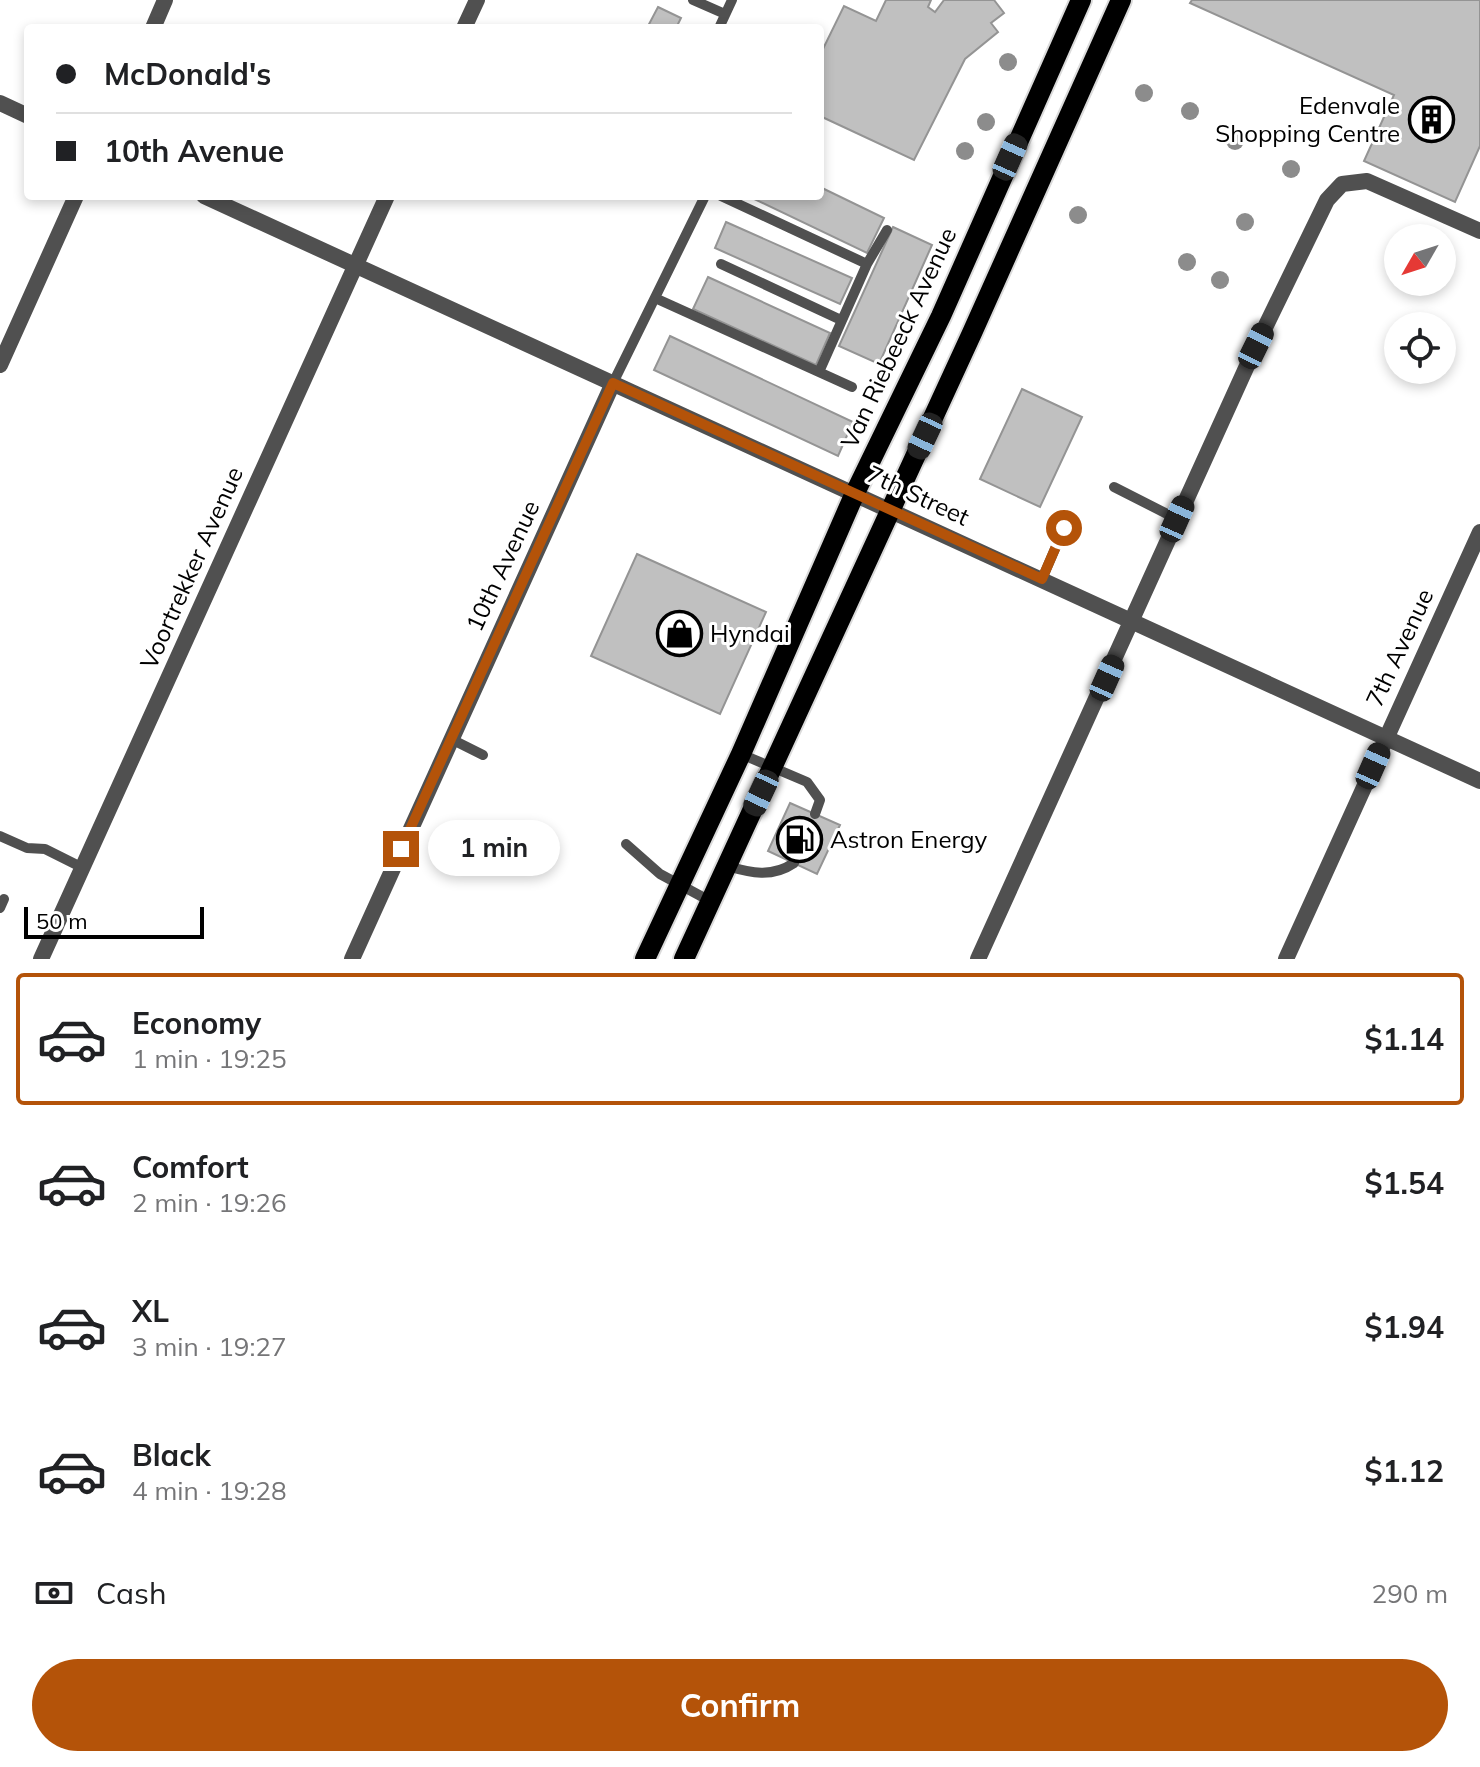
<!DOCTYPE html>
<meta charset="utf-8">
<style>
:root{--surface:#fff;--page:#f6f6f6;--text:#202124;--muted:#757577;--line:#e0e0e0;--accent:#b45309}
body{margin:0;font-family:Mulish,sans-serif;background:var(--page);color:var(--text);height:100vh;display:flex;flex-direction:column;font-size:30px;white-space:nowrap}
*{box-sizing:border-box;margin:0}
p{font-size:26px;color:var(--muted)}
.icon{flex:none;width:44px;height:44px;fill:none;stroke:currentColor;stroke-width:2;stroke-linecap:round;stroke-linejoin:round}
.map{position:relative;height:959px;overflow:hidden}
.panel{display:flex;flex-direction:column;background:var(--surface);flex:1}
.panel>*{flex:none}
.hud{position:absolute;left:24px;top:24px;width:800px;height:176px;border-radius:8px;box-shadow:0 4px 12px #0003;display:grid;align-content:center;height:176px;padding:0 32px;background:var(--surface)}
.needle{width:52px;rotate:231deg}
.controls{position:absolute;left:1384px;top:224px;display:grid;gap:16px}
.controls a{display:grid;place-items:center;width:72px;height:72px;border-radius:50%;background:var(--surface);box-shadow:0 4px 12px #0003;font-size:40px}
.scale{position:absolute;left:24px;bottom:20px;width:180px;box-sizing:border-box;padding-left:8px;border:4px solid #000;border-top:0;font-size:22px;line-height:28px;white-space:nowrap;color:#000;-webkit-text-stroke:6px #fff;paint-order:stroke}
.end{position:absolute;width:36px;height:36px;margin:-18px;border:10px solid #b45309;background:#fff;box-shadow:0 0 0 4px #fff}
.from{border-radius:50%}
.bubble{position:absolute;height:56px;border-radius:28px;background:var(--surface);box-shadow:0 4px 12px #0003;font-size:26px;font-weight:700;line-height:56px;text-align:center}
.car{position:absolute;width:24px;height:48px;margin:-24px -12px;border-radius:10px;box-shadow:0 0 6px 2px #0007;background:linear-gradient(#222 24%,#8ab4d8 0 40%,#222 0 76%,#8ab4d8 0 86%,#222 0)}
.hud b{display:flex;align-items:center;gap:28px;height:76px;font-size:30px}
.hud b+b{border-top:2px solid var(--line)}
.hud i{width:20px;height:20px;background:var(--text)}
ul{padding:14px 0 0;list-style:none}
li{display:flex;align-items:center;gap:24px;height:132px;margin:0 16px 12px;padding:0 16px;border:4px solid transparent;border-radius:8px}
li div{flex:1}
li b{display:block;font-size:30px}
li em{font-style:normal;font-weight:700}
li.on{border-color:var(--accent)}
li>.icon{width:72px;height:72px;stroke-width:1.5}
.pay{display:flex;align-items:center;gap:20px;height:88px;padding:0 32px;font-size:30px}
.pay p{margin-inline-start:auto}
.cta{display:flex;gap:16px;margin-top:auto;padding:16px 32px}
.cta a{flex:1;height:92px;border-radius:48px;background:var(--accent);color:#fff;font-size:32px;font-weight:700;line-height:92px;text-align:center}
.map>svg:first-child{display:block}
.building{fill:#c0c0c0;stroke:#949494;stroke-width:2}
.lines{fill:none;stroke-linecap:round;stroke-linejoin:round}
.primary-casing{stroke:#dbdbdb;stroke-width:24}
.service{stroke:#505050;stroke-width:10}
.minor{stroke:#505050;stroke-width:16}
.primary{stroke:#000;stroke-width:20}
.tree{fill:#8c8c8c}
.route{stroke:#b45309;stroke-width:10}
.labels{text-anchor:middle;stroke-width:6;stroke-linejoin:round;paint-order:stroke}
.poi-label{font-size:24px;fill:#000;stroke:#fff;text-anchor:start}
.street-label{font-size:24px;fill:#000;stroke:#fff}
</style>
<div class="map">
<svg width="1480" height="959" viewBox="0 0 1480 959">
<rect width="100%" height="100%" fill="#fff"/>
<path class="building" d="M886,0H931L928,7L935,12L944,0H994L1004,13L991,23L998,32L965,59L914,160L820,116V55L844,6L876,21Z
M1192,0H1480V146L1455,202L1364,161L1394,95L1190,3Z
M658,7L681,18L676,28H647Z
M820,187L884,218L867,253L748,196H820Z
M726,222L852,278L840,304L715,248Z
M893,227L932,245L879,364L839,346Z
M708,277L830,333L816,365L693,309Z
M670,336L853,422L838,456L654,370Z
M1022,389L1082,417L1040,507L980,479Z
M637,554L766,612L720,714L591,656Z
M790,803L840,825L817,874L768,851Z"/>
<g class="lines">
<defs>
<path id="primary" d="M645,959L741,754L855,493L941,316L1081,0
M684,959L972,333L1121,0"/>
</defs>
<use href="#primary" class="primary-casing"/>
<path class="service" d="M693,0L725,14
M719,28L732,0
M721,196L867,264
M721,264L841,320
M655,298L852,387
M819,372L867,264L887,230
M613,383L705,196
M1114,487L1177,519
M1042,579L1064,528
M451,739L483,755
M741,754L807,782L820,800L815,814
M0,836L27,848L45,849L83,868
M626,844L660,874L710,901
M727,866C751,873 772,878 794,863
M0,908L4,899"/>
<path class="minor" d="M153,28L165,0
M464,28L477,0
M0,103L28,116
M204,196L1480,781
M0,365L76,196
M41,959L387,196
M352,959L613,383
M978,959L1256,346L1327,200L1342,184L1367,181L1480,231
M1286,959L1480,532"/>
<use href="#primary" class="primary"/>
</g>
<g class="tree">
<circle cx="1008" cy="62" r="9"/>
<circle cx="1144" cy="93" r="9"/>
<circle cx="1190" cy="111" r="9"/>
<circle cx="986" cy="122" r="9"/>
<circle cx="1235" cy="141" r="9"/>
<circle cx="965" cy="151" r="9"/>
<circle cx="1291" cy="169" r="9"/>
<circle cx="1078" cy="215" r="9"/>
<circle cx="1245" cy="222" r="9"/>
<circle cx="1187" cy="262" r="9"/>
<circle cx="1220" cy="280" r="9"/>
</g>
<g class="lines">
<path class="route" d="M401,849L613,383L1042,579L1064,528"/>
</g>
<defs>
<symbol id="building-ring" viewBox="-11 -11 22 22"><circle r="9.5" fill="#fff" stroke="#000" stroke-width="1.5"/><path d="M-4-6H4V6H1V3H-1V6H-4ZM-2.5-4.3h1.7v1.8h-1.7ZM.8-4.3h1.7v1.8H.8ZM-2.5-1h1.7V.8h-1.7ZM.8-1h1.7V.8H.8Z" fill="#000"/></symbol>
<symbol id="shop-ring" viewBox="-11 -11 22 22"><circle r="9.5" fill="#fff" stroke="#000" stroke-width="1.5"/><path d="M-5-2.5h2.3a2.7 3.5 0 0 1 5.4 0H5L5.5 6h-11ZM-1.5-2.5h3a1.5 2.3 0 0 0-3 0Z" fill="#000"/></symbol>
<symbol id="fuel-ring" viewBox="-11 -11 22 22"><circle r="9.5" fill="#fff" stroke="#000" stroke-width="1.5"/><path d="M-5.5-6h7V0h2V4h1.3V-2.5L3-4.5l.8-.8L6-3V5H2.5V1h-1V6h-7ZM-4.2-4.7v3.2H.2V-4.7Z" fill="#000"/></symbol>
</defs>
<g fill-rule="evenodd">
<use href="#building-ring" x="1406" y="94" width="51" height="51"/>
<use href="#shop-ring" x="654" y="608" width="51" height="51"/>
<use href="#fuel-ring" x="774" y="814" width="51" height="51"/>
</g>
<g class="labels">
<g class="poi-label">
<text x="1400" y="114" text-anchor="end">Edenvale<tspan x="1400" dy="28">Shopping Centre</tspan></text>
<text x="710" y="642">Hyndai</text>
<text x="830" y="848">Astron Energy</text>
</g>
<g class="street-label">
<text transform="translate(899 338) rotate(-65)" y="8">Van Riebeeck Avenue</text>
<text transform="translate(918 496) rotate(25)" y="8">7th Street</text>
<text transform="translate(503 566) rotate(-65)" y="8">10th Avenue</text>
<text transform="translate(192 568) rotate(-66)" y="8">Voortrekker Avenue</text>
<text transform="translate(1400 648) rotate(-65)" y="8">7th Avenue</text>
</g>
</g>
</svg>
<div class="controls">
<a><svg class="needle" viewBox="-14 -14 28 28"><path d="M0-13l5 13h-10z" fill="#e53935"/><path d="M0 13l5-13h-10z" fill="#757577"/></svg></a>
<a><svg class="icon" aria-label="locate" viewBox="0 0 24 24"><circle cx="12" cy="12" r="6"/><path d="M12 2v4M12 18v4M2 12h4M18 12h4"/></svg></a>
</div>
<div class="scale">50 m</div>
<i class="end from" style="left:1064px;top:528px"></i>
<i class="end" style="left:401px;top:849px"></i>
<div class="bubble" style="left:428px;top:820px;width:132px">1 min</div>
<i class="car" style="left:1010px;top:157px;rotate:24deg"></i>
<i class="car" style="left:1256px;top:346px;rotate:26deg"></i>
<i class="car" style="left:925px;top:436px;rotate:205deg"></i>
<i class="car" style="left:1177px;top:519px;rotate:24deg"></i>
<i class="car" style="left:1107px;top:678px;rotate:24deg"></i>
<i class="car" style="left:1373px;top:766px;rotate:24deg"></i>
<i class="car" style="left:761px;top:793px;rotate:205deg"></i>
<div class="hud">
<b><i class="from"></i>McDonald's</b>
<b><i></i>10th Avenue</b>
</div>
</div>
<section class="panel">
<ul>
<li class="on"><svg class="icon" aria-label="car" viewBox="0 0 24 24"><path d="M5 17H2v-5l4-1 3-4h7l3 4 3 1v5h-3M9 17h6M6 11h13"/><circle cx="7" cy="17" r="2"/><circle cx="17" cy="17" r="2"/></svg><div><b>Economy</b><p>1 min · 19:25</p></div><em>$1.14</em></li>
<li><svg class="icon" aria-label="car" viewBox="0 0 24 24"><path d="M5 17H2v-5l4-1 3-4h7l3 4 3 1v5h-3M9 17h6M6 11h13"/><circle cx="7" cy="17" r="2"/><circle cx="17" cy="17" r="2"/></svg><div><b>Comfort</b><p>2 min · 19:26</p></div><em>$1.54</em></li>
<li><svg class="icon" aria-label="car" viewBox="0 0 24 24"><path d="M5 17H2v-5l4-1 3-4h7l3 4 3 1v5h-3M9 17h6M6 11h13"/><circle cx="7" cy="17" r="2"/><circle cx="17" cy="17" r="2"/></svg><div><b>XL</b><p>3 min · 19:27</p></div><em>$1.94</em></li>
<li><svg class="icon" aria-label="car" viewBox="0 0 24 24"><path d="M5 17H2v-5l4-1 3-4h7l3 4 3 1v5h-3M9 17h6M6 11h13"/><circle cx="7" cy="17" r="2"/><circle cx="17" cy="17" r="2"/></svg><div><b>Black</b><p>4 min · 19:28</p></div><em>$1.12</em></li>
</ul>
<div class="pay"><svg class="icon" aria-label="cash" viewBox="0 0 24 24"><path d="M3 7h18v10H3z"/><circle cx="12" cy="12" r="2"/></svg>Cash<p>290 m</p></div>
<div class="cta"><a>Confirm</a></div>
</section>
